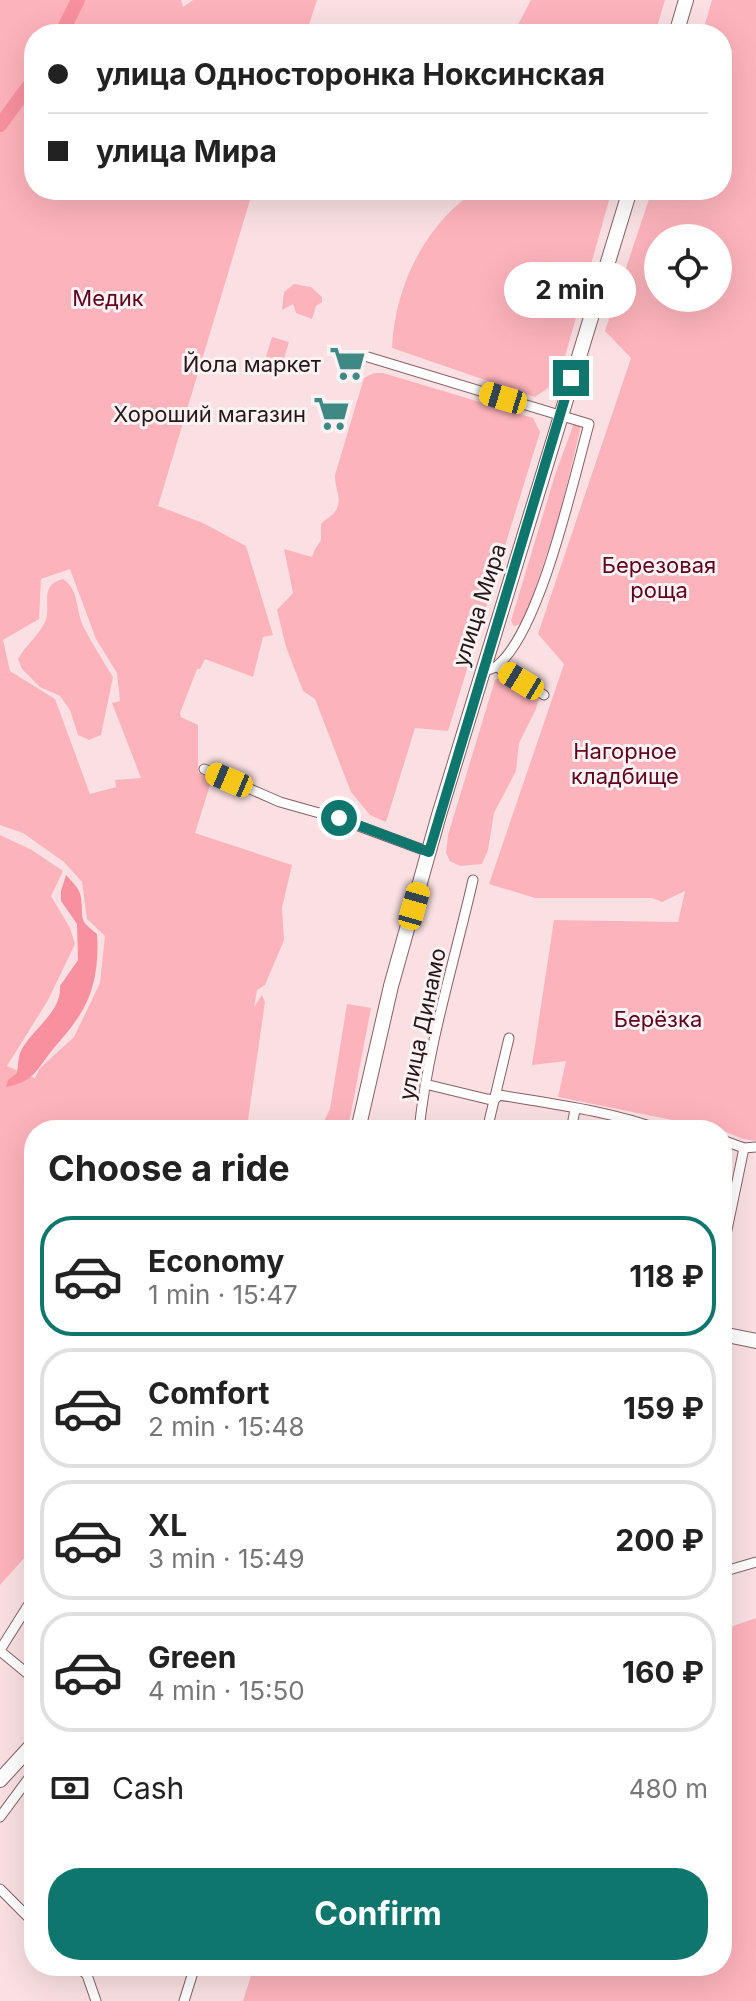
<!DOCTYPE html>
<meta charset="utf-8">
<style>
:root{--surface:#fff;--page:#f6f6f6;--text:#222;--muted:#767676;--line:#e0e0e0;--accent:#0f766e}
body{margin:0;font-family:Inter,sans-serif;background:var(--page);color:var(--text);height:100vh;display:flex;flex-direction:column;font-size:30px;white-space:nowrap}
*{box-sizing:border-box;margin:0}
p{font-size:26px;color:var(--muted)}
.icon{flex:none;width:44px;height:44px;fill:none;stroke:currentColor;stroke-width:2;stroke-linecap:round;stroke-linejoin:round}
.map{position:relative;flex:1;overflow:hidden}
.panel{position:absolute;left:24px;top:1120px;width:708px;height:856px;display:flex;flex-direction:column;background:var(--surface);border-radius:32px;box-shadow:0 8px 32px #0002}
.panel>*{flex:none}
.hud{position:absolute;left:24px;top:24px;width:708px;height:176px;border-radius:32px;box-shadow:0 8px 32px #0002;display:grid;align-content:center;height:176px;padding:0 24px;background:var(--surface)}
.buttons{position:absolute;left:644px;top:224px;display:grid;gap:16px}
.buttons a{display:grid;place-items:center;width:88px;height:88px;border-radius:50%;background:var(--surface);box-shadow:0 8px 32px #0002;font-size:40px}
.end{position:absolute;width:36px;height:36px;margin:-18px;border:10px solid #0f766e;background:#fff;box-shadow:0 0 0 4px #fff}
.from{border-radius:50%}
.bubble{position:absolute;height:56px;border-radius:28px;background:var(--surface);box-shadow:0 8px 32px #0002;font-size:26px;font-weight:700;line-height:56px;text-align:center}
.car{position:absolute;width:24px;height:48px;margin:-24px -12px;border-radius:10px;box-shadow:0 0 6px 2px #0007;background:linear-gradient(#f5c518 24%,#345 0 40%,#f5c518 0 76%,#345 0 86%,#f5c518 0)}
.hud b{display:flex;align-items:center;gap:28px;height:76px;font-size:30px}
.hud b+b{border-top:2px solid var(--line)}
.hud i{width:20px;height:20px;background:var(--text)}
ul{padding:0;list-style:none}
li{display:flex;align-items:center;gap:24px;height:120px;margin:0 16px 12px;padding:0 8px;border:4px solid var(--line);border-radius:32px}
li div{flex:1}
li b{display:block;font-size:30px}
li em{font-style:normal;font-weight:700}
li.current{border-color:var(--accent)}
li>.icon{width:72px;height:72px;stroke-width:1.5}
h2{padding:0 24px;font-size:36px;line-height:96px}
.pay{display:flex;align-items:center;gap:20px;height:88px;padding:0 24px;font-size:30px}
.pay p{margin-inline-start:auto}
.action{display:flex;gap:16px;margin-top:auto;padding:16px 24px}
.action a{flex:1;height:92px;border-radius:32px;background:var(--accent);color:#fff;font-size:32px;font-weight:700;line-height:92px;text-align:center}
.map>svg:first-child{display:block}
.green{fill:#fdb3bb;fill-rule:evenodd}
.water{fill:#f8909f}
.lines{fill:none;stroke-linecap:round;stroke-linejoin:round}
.river{stroke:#f8909f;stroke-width:14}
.street-casing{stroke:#856065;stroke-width:11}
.secondary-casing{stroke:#856065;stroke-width:16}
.primary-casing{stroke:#856065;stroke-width:16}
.street{stroke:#fff;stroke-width:9}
.secondary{stroke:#fff;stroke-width:14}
.primary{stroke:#fff;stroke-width:14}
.route{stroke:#0f766e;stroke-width:10}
.labels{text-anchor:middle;stroke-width:6;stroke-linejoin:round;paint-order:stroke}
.park-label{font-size:22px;fill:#5e001e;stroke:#fbf2f3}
.poi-label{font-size:22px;fill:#251718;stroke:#fbf2f3;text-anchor:end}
.street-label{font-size:22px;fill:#251718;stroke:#fbf2f3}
</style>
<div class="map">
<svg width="756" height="2001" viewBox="0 0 756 2001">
<rect width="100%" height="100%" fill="#fae0e2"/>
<path class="green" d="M0,0H181L183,7L193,0H317L306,34H34V113L29,124L30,126L34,119V190H253L158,506L203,523L246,546L273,635L263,637L253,677L205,659L200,669H197L180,713L181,717L198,725V772L212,779L195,833L292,865L282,908L284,940L265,985L257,990L254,1007L262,995L265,1002L248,1120L281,1130H34V1547L0,1585V835L32,850L63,871L51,896L70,928L75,944L48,1000L7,1066L35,1078L40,1068L74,1037L100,983L105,936L87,919L82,882L64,862L23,833L0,825ZM70,569L96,639L117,673L120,701L112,703L141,778L115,780L116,787L90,794L55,699L10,671L3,640L39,619L41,579Z
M531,0H665L655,34H513Z
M712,0H756V1141L743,1139L722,1130L558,1097L566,1061L532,1065L554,920L678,922L685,891L662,902L652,898H535L489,884L564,664L538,634L631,358L605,331L652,190H722V34H702ZM658,238H718V298H658Z
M473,190H612L558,381L535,397L392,348C394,300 413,251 446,216C454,207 464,200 473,190Z
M294,284L311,287L322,297V302L316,306L312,319L296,313L293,304L282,310L284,292Z
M272,337L289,342L279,375L262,370Z
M374,373H383L533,418L540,432L448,731L415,728L386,822L370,815L351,792L315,699L303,691L286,647L277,610L293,593L284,549L312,557L315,549L321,540V524C325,519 333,516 336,510C343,499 334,487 335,475L364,378Z
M574,423L581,426L558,522L523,623L514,626L511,621L555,475Z
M63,579C79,589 76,611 83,626C92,643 103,661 113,677L101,735L89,740L78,735L70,710L60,696L40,687L22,669L18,659C25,646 39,635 45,622C52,606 38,585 63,579Z
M509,673L540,693L536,709L519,743L516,771L494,813L488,850L482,864L460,866L450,861L446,853L448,835L495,680Z
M347,1004L371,1008L348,1128L320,1130L330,1109Z
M756,1618V2001H243L254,1966H722V1630Z"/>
<path class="water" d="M66,875C72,882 80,888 81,898C84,920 77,918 97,934C99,964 95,994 77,1019C70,1030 61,1039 53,1049C37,1069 34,1082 6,1087L8,1080L17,1073C18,1066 18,1059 20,1053C30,1030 62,1013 60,986L78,960L77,924L61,901V891Z"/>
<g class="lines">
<path class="river" d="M61,34L78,0
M0,125L34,79"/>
<defs>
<path id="street" d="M368,357L589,424C573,481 541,628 498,665C494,669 486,670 481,672
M497,667L544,695
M204,769L280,802L337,818L429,852
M425,1084L487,1099L494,1100L499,1095C553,1104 610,1111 661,1130
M419,1130C428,1045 454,963 473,880
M487,1130L509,1038
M571,1130L575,1110
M722,1140L744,1148L756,1147
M722,1254L744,1148
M722,1572L756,1562
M0,1650L34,1596
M0,1651L34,1679
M0,1817L34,1771
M0,1889L34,1923
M77,1966L87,1975L96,2001
M184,2001L195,1966"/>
<path id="secondary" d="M722,1334L756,1341"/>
<path id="primary" d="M676,34L686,0
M358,1130L391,986L439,815L630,190
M0,1780L34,1743"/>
</defs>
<use href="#street" class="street-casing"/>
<use href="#secondary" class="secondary-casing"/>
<use href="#primary" class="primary-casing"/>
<use href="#street" class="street"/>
<use href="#secondary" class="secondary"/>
<use href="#primary" class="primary"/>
</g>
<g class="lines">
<path class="route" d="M339,818L429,852L571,378"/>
</g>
<defs>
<symbol id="supermarket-bare" viewBox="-9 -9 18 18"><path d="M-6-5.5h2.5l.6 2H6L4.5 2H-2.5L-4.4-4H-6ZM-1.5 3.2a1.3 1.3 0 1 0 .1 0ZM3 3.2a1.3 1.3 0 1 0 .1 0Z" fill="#408884" stroke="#fbf2f3" stroke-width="2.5" paint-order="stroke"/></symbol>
</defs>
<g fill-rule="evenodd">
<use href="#supermarket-bare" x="322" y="338" width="51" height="51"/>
<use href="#supermarket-bare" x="306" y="388" width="51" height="51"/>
</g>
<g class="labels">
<g class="park-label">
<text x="108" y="306">Медик</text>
<text x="659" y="573">Березовая<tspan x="659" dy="25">роща</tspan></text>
<text x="625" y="759">Нагорное<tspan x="625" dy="25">кладбище</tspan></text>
<text x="658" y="1027">Берёзка</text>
</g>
<g class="poi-label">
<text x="321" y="372">Йола маркет</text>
<text x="306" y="422">Хороший магазин</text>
</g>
<g class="street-label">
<text transform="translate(479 605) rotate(-72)" y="8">улица Мира</text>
<text transform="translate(422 1024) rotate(-78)" y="8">улица Динамо</text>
</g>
</g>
</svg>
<div class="buttons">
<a><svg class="icon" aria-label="locate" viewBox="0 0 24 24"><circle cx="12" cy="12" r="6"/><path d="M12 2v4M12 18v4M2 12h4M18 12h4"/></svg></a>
</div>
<i class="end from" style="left:339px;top:818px"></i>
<i class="end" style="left:571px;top:378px"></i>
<div class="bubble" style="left:504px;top:262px;width:132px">2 min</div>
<i class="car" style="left:503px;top:398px;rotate:287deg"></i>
<i class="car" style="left:521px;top:681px;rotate:301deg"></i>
<i class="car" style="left:229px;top:780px;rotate:293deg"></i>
<i class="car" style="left:414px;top:906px;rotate:16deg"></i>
<div class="hud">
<b><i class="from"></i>улица Односторонка Ноксинская</b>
<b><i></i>улица Мира</b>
</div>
<section class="panel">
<h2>Choose a ride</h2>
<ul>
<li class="current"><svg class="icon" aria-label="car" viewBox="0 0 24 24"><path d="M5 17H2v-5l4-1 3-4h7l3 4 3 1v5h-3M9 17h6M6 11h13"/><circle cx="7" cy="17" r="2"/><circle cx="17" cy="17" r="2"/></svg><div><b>Economy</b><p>1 min · 15:47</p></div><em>118 ₽</em></li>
<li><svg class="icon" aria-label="car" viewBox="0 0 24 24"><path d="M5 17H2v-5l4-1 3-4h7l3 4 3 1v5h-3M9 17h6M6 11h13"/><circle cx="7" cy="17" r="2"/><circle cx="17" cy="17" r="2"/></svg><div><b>Comfort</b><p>2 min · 15:48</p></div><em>159 ₽</em></li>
<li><svg class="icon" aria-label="car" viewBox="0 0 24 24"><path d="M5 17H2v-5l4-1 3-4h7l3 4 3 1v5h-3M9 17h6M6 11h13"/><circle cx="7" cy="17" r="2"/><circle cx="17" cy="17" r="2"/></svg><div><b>XL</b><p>3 min · 15:49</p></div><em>200 ₽</em></li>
<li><svg class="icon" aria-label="car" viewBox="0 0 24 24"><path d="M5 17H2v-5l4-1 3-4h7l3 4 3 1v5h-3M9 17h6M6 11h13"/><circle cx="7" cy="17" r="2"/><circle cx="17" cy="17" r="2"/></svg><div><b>Green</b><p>4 min · 15:50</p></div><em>160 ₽</em></li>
</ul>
<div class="pay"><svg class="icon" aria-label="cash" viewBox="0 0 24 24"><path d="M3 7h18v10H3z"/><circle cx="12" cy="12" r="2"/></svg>Cash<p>480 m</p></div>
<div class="action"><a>Confirm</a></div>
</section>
</div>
